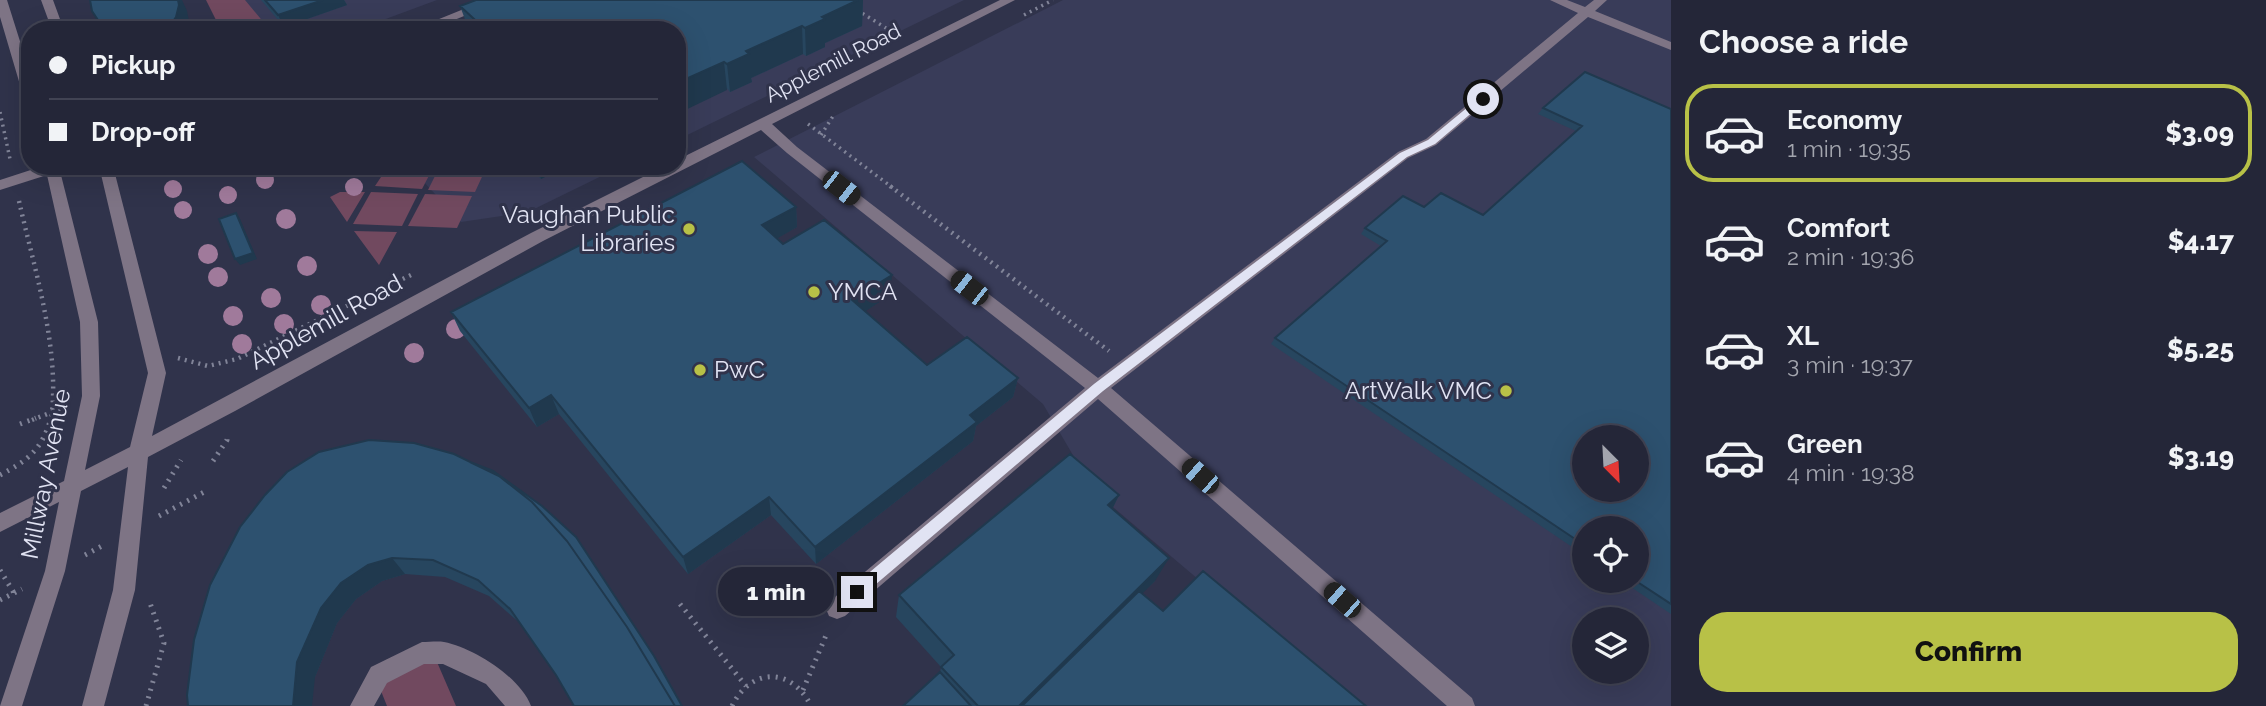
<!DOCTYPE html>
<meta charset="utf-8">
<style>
:root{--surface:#242638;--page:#2c2e40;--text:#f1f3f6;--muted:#a3a5ae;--line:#414353;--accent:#b8c147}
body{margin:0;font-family:Raleway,sans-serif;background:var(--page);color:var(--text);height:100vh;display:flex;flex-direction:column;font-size:26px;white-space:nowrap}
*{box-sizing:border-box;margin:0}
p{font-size:23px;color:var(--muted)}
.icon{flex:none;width:38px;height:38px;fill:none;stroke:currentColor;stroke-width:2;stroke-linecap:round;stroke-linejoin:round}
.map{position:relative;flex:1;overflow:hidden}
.panel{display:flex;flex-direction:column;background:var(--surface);width:595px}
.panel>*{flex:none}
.top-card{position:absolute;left:21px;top:21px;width:665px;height:154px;border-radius:28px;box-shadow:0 7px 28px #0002,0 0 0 2px var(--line);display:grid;align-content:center;height:154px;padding:0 28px;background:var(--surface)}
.needle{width:46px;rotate:156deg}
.fabs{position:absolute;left:1572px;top:425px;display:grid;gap:14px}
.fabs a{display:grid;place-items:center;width:77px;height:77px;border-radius:50%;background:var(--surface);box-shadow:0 7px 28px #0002,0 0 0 2px var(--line);font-size:35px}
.end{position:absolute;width:32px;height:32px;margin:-16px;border:9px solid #e1e3f3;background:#111;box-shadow:0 0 0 4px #111}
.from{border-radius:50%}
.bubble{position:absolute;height:49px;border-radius:24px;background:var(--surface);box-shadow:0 7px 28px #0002,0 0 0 2px var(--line);font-size:23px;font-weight:800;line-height:49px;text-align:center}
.car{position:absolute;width:21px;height:42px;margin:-21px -10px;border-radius:9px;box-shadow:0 0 5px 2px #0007;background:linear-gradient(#222 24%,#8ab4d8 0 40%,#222 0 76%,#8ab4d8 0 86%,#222 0)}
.top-card b{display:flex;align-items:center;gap:24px;height:66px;font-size:26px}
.top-card b+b{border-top:2px solid var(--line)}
.top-card i{width:18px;height:18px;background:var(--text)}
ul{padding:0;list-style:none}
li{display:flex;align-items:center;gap:21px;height:98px;margin:0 14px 10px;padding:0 14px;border:4px solid transparent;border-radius:28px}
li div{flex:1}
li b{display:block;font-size:26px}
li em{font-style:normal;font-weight:800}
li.active{border-color:var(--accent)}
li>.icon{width:63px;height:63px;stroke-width:1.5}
h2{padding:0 28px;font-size:32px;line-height:84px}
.action{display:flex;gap:14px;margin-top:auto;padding:14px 28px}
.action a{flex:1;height:80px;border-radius:28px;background:var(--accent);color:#111;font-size:28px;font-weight:800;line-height:80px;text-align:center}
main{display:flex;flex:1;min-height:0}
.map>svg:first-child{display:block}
.built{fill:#393c59;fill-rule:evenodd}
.green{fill:#71495f}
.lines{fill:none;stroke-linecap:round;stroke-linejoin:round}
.path-far2{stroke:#818498;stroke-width:3.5;stroke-dasharray:2 4.5;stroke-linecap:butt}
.path-far1{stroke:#818498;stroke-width:4.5;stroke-dasharray:2 5;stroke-linecap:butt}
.path{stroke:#818498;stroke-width:5;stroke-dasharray:2 6;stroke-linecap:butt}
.minor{fill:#7e7485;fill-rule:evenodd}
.tree{fill:#a07a9b}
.wall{fill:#27465f}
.shaded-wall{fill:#20394e}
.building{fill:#2d516f;stroke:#20394e;stroke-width:2;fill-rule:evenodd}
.route{fill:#e1e3f3}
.poi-dot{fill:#b8c147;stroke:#30334b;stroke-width:2.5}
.labels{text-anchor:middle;stroke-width:6;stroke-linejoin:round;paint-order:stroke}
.far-street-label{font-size:21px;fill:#e1e3f3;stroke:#30334b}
.poi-label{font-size:24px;fill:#e1e3f3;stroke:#30334b;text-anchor:end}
.street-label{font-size:24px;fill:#e1e3f3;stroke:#30334b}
</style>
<main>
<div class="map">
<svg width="1671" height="706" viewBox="0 0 1671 706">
<rect width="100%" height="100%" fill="#30334b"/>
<path class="built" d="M240,0H437L356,30H261Z
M515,0H964L677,140V30H436Z
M1063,0H1671V706H1348L1094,491L1043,404L754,157ZM1584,438H1636V490H1584ZM1584,528H1636V581H1584ZM1584,620H1636V672H1584Z
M409,166H622L528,212L461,222Z"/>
<path class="green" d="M206,0H245L270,30H221Z
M394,166H434L422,189L375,186L385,171Z
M440,166H487L475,192L428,190Z
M340,192H365L347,222L330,197Z
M371,192L418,194L402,226L353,224Z
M425,194L472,196L457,228L408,226Z
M354,231L397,232L379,265Z
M424,660L437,662L456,706H387L381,691L386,680Z"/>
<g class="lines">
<path class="path-far2" d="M857,10L886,28
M1024,15L1053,0
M0,112L10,159
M808,124L893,188
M821,135L835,113"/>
<path class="path-far1" d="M890,186L1109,351
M19,201C34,268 61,351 51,420
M178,358L208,366L237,359L411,275
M32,420L62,408"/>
<path class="path" d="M20,424L36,418
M213,461L227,440V435
M0,475C29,460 42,449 51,418
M164,488L181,460
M159,516L208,490
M85,555L102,546
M0,570L14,593
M0,600L22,589
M680,604L746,686
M803,690L827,633
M146,706L164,643L150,603
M732,706C751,667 792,667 811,706"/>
<path class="minor" d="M0,0H7L30,73V99L23,95L0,17Z
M41,0H53L64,30H52Z
M486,0H503L430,30H412Z
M1000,0H1015L772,124L797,147L1098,378L1398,152L1426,139L1578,13L1550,0H1567L1585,7L1594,0H1607L1595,11L1671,42V50L1588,17L1436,145L1408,158L1111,388L1472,698L1475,706H1447L1098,399L845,616L837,619L829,616L826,609L829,602L1085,388L787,153L761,130L543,241L235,411L148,457L135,590L104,706H82L113,590L128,467L81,491L65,571L22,706H0L45,571L59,502L0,532V513L64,481L82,396L80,322L47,175L0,190V180L43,166H66L60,171L98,322L100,396L85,470L130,447L148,373L99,166H113L166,373L152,436L531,233L665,166H677V160Z
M422,642C429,642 438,641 444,642C474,648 520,677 531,706H505L486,684L443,664H424L387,683L374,706H350L371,667Z"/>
</g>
<g class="tree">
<circle cx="265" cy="180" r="9"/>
<circle cx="354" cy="187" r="9"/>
<circle cx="173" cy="189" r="9"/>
<circle cx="228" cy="195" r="9"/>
<circle cx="183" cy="210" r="9"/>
<circle cx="286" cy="219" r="10"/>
<circle cx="208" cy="254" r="10"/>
<circle cx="307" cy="266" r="10"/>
<circle cx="218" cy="277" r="10"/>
<circle cx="271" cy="298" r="10"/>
<circle cx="321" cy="305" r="10"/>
<circle cx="233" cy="316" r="10"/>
<circle cx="284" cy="324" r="10"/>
<circle cx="456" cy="329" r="10"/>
<circle cx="242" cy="344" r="10"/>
<circle cx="414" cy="353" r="10"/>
</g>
<path class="wall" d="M261,0H344L347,5L284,27Z
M476,0H863L862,26L825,43V47L806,56L803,54L751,78L752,82L730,92L677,30H469L460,6Z
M1543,108L1671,109V614L1622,581H1636L1584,528V555L1271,344L1275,338L1381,246L1361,234L1365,228L1483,215L1576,131L1538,114Z
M529,166H567L541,179Z
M796,207L797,227L777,238L783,244L890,295L865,311L927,365L1018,378L1013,397L976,426L973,441L816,564L771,515L688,574L559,414L537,427L460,331L451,312Z
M414,443L558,678L521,624L489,596L445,577L405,574L382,581L356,599L337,623L315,677L188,706Z
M1119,495L1112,509L1155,581L1142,593L1163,611L1366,706H903L940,672L941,667L896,617L899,595Z"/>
<path class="shaded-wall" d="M178,0H182L187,11L189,21L187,30H165Z
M323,0H344L347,5L284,27L278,15Z
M858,0H863L862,26L825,43V47L806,56L805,28L822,17Z
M553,25L555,30H541Z
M802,26L803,54L751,78L752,82L730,92L727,64L746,51Z
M724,62L727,90L677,114V83Z
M537,166H567L541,179Z
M796,207L797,227L764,246L762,225Z
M236,213L240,219L257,259L240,265L235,259Z
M892,275L890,295L852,320V300Z
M1018,378L1013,397L976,426L973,441L816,564L815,547L970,415Z
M551,395L559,414L537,427L529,408Z
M1119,495L1107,520L1108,505Z
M769,497L771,515L688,574L683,557Z
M392,558L405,574L382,581L356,599L337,623L315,677L312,706H293L297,662L321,608L341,583L368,565Z
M1169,558L1155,581L1029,706H1019Z"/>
<path class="building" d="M90,0H178L179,5L176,17L169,27L165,30H108L102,26L92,11Z
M265,0H323L278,15Z
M476,0H858L822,17L825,19L805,28L802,26L746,51L749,54L727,64L724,62L677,83V30H559L553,25L541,30H486L460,6Z
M1585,72L1671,109V604L1636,581V528H1584V545L1275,338L1387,241L1365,228L1403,196L1424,207L1441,193L1483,215L1582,126L1543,108ZM1584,438H1636V490H1584Z
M742,161L796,207L762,225L783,244L824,220L892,275L852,300L927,365L967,337L1018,378L970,415L977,422L815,547L769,497L683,557L551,395L529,408L451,312Z
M236,213L253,253L235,259L219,219Z
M369,440L414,443L454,454L499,476L532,502L567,541L627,627L675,706H574L556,675L510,609L478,580L433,560L392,558L368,565L341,583L321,608L297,662L293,706H188L187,695L194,640L210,585L240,527L265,495L287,472L319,452Z
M1070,454L1119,495L1108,505L1169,558L1019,706H978L941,667L954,655L899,595Z
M470,462L493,471L542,506L576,537L654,656L682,706H675L627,627L567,541L532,502L499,476Z
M1203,571L1366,706H1022L1139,591L1163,611Z
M940,672L971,706H903Z"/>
<path class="route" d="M1480,97L1488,99L1435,144L1407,157L1103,391L862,596H852V587L1094,384L1400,153L1428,140Z"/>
<g class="poi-dot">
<circle cx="689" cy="229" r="7"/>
<circle cx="814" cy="292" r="7"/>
<circle cx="700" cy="370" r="7"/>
<circle cx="1506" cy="391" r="7"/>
</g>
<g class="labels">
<g class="far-street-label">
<text transform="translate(833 63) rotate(-27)" y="7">Applemill Road</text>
</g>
<g class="poi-label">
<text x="675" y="223">Vaughan Public<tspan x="675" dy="28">Libraries</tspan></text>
<text x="828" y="300" text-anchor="start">YMCA</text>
<text x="714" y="378" text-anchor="start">PwC</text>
<text x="1492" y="399">ArtWalk VMC</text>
</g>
<g class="street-label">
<text transform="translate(326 322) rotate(-29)" y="8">Applemill Road</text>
<text transform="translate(46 474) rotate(-79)" y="8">Millway Avenue</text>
</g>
</g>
</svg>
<div class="fabs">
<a><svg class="needle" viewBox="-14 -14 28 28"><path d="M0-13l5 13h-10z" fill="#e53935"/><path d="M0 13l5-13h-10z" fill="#a3a5ae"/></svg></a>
<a><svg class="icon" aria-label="locate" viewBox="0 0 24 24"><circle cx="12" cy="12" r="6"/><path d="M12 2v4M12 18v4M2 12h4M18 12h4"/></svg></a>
<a><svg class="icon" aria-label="layers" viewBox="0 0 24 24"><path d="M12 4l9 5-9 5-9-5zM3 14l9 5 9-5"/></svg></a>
</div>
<i class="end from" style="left:1483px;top:99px"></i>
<i class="end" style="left:857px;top:592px"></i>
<div class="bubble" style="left:718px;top:567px;width:116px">1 min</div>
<i class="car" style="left:841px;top:188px;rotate:128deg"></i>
<i class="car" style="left:969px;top:288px;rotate:308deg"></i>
<i class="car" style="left:1200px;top:476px;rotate:311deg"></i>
<i class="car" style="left:1342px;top:600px;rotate:311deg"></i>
<div class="top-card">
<b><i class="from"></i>Pickup</b>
<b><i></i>Drop-off</b>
</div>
</div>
<section class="panel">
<h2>Choose a ride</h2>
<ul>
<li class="active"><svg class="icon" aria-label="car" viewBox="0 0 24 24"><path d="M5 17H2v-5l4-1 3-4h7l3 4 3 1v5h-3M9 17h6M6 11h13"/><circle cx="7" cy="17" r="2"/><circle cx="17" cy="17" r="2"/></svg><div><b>Economy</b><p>1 min · 19:35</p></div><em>$3.09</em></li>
<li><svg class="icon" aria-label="car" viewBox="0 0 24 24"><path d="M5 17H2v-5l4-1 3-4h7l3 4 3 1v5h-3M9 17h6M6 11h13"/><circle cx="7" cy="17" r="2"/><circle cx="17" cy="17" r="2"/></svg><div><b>Comfort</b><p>2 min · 19:36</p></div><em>$4.17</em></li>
<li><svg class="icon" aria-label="car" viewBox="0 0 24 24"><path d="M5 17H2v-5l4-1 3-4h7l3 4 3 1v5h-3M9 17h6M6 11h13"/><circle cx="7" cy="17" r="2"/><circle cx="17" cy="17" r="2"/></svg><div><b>XL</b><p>3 min · 19:37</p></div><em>$5.25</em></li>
<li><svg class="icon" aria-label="car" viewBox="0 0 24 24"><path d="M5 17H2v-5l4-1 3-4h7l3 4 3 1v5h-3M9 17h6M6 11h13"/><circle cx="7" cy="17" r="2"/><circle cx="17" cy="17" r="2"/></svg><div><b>Green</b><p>4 min · 19:38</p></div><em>$3.19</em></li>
</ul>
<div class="action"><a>Confirm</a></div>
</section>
</main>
